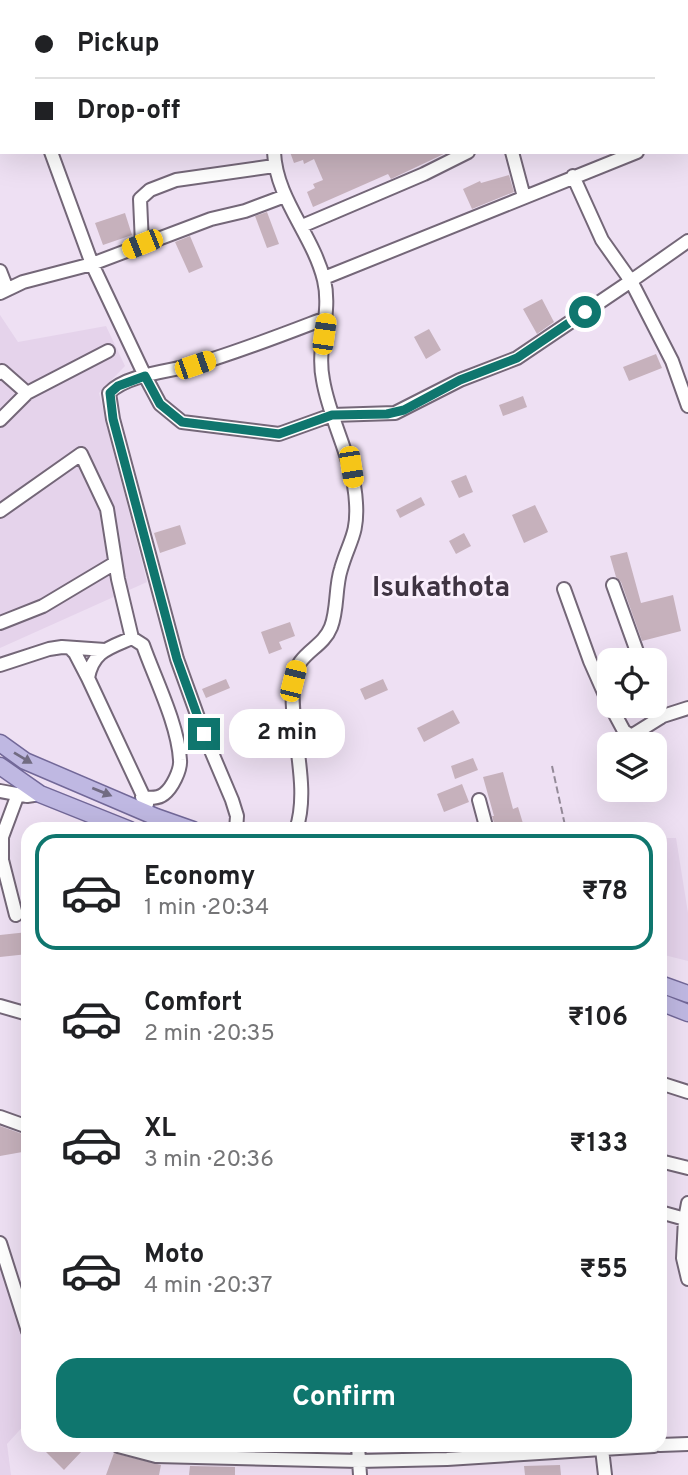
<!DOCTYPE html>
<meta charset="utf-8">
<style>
:root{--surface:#fff;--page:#f2f2f2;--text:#202124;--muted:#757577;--line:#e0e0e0;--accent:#0f766e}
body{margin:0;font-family:Overpass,sans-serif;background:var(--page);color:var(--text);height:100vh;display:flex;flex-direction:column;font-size:26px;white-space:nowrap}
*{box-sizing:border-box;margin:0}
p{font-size:23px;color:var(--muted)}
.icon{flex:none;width:38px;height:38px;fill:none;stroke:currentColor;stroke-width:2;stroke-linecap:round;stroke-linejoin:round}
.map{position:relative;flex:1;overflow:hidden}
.sheet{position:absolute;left:21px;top:822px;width:646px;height:630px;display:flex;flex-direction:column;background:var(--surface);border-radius:21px;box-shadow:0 7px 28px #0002}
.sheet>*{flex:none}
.guide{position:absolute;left:0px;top:0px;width:690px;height:154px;box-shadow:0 7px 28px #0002;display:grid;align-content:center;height:154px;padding:0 35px;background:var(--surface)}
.buttons{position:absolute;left:597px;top:648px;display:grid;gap:14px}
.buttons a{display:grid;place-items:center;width:70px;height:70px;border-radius:14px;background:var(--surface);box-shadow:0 7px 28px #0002;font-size:35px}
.end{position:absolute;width:32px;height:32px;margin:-16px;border:9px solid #0f766e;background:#fff;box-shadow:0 0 0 4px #fff}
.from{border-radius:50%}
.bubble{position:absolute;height:49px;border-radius:21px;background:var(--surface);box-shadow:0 7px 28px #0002;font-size:23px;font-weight:700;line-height:49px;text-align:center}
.car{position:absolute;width:21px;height:42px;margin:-21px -10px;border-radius:9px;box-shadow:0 0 5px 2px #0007;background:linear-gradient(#f5c518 24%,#345 0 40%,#f5c518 0 76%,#345 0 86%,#f5c518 0)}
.guide b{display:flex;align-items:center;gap:24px;height:66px;font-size:26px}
.guide b+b{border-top:2px solid var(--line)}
.guide i{width:18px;height:18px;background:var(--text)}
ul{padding:12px 0 0;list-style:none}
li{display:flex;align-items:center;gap:21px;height:116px;margin:0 14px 10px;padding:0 21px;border:4px solid transparent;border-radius:21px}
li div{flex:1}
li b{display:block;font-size:26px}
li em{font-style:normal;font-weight:700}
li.current{border-color:var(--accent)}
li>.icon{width:63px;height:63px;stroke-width:1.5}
.primary-button{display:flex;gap:14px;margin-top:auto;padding:14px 35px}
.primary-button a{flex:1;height:80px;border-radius:21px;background:var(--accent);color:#fff;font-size:28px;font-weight:700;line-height:80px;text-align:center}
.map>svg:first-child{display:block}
.built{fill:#e5d3eb}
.building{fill:#c6b1bc}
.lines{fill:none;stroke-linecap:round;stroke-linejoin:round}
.minor-casing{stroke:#746778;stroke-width:16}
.major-casing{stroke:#726898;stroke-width:19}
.path{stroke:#948a98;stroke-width:2;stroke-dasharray:7 3.5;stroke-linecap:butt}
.minor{stroke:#fff;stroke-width:12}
.major{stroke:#bfb8e2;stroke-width:16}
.oneway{fill:#716b82}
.route{stroke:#0f766e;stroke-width:9}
.labels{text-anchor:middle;stroke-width:5;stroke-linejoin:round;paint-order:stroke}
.quarter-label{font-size:28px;font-weight:bold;fill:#3f3442;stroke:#faeffd}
</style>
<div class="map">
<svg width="688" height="1475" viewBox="0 0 688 1475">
<rect width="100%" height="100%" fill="#eee0f3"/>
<path class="built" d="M0,315L18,342L106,326L125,366L99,393L147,582L0,648Z
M660,838H676L688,913V961L660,954Z
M0,1256L28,1337V1421L7,1444L11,1475H0Z"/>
<path class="building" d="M290,152H448L391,179L388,174L313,207L307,192L315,188L313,184L323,180L314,159L304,164L303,160L294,163Z
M509,175L514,192L472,209L463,189L480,181L481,183Z
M267,212L279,244L267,248L255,216Z
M125,213L132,235L103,245L95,223Z
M190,236L203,267L189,273L175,242Z
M542,299L554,322L537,334L523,309Z
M429,329L441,350L426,359L414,337Z
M656,354L662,368L629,381L623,367Z
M523,396L527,407L503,416L499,405Z
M466,475L473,492L459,498L451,481Z
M421,497L425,505L400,518L396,510Z
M535,505L548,532L524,543L512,515Z
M180,525L186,544L160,553L154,533Z
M464,533L471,546L456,554L449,541Z
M627,552L641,603L673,595L681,631L642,641L621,582L616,577L610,556Z
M290,622L295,636L279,642L282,649L269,654L261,632Z
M226,679L230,688L206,698L202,689Z
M383,679L388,690L365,700L360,689Z
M453,710L460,723L424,742L417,728Z
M473,758L478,770L455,779L451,766Z
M503,772L513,809L518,807L525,830H496L492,816H494L483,777Z
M462,784L469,802L444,812L437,794Z
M28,932V954L0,957V935Z
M0,1126L28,1136V1151L0,1156Z
M40,1446H77L82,1451L64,1470Z
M114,1453L161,1465L159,1475H106Z
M560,1465L561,1475H525L524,1466Z
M190,1466L235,1467V1475H189Z"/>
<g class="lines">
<defs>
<path id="minor" d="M253,0V2
M661,0L662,2
M412,2L417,0
M0,46L2,49
M688,62V63
M0,77L2,76
M51,152L92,264L145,376L160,404L182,422L279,434L332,415L395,413L460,380L517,358L631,281L602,240L573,176
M274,152C276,199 313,235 324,280C332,313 316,347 323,380C330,422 354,460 356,503C358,535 349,541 341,569C335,587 338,609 331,627C322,650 296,652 293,682C289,730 311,786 296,830
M512,152L524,197
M302,226L424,174L468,152
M688,241L631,281L672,361L688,406
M142,244L140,199L150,190L176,180L274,166
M0,271L7,289
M324,278L637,152
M0,293L23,282L92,264L211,219L245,211L285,196
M0,373L2,371L27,393L0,420
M27,393L108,351
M0,511L81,454L107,509L118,579L132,638
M613,585L640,660
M564,589L590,661L609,704
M0,623L43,606L115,563
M70,648L75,653L88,678L147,804
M0,665L49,649L62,647L105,650
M88,678C93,651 109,648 132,638L143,645C155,679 178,724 180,760C181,770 172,788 164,794C158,799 149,798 142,797
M654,702L660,718
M610,705L624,731L631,736L663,716L688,708
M0,791L27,796L40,794
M479,800L487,830
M236,830L237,816L232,800L204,734L177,659L113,419L109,393C127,374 173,371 197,364C241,351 284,334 326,318
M16,915L2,860V837L18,794
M0,1006L28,1014
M660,1083L688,1092
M0,1117L28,1127
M660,1161L688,1168
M688,1203L685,1219L688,1220
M660,1212L685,1219L683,1258L688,1279
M0,1243L28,1331
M660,1445L688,1444
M118,1446L156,1456L359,1461L447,1459L602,1449L605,1475
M358,1446L360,1475
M601,1446L602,1449L654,1446"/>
<path id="major" d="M0,743L25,761L156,817L193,830
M0,766L40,794L130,830
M660,984L688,994
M660,1002L688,1013"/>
</defs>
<use href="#minor" class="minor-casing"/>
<use href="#major" class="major-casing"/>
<path class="path" d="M552,766L566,830"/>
<use href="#minor" class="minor"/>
<use href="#major" class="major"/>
</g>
<defs><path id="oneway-solid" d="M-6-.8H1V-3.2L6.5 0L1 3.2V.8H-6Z" transform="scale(1.75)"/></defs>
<g class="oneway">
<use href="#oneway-solid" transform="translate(23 758) rotate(31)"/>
<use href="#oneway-solid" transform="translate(102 792) rotate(22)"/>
</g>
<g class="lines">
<path class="route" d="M204,734L177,659L113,419L110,393L118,386L145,376L160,404L182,422L279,434L332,415L387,414L404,410L460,380L517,358L585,312"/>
</g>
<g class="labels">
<g class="quarter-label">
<text x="441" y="596">Isukathota</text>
</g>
</g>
</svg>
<div class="buttons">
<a><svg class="icon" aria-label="locate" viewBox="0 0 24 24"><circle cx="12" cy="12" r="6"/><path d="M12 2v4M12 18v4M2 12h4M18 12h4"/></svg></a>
<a><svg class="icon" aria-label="layers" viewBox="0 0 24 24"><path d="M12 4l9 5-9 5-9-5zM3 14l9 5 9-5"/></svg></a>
</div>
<i class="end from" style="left:585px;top:312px"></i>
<i class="end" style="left:204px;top:734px"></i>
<div class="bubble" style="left:229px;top:709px;width:116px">2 min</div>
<i class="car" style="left:142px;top:244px;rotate:248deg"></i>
<i class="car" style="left:324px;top:334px;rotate:8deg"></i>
<i class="car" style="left:195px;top:365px;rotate:71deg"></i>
<i class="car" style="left:351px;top:467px;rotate:171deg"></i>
<i class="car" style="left:293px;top:681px;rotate:14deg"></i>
<div class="guide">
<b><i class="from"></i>Pickup</b>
<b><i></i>Drop-off</b>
</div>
<section class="sheet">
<ul>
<li class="current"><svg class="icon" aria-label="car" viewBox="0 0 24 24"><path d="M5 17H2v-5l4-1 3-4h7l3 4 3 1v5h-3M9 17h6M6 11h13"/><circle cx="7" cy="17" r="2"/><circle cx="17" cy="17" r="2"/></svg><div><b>Economy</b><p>1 min · 20:34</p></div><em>₹78</em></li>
<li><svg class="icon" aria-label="car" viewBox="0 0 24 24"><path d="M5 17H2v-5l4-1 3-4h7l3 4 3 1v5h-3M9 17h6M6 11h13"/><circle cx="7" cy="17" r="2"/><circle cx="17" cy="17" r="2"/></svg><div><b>Comfort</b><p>2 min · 20:35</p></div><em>₹106</em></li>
<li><svg class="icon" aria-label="car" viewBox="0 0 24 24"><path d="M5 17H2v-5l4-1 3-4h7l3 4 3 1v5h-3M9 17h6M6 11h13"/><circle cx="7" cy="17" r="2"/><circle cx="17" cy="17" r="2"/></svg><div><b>XL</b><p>3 min · 20:36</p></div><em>₹133</em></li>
<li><svg class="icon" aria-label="car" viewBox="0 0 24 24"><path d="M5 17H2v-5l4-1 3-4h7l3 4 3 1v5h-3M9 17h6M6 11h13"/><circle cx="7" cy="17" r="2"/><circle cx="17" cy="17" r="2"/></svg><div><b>Moto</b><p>4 min · 20:37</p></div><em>₹55</em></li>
</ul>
<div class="primary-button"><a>Confirm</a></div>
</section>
</div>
